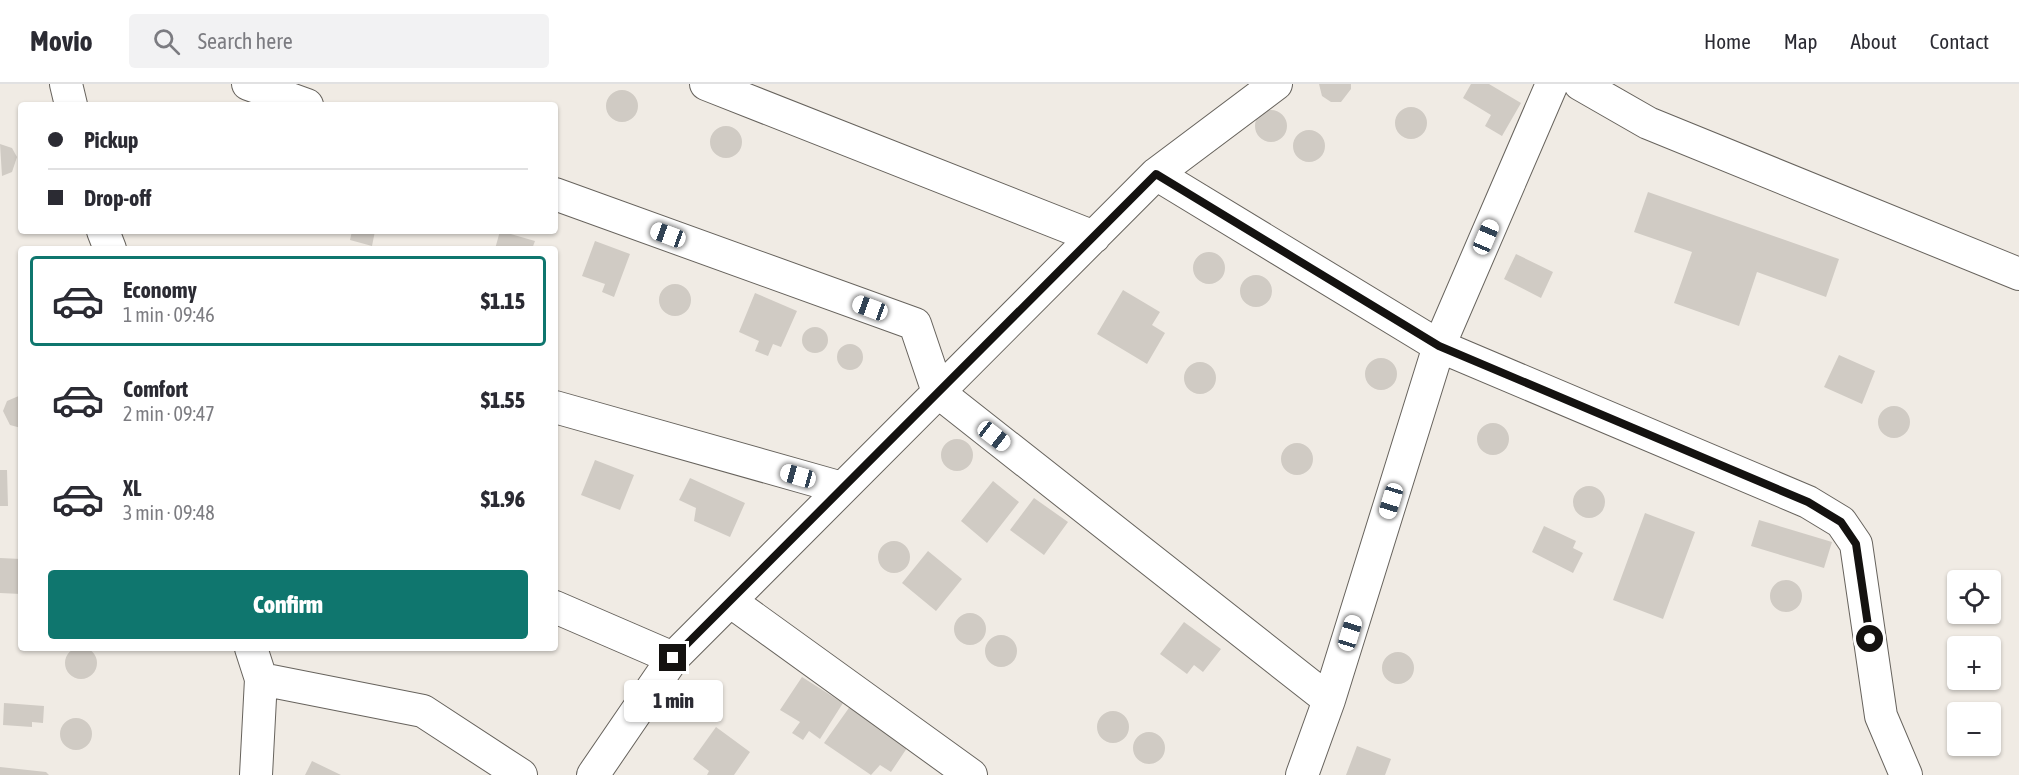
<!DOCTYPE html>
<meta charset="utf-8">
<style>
:root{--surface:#fff;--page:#f2f2f3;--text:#2b2b33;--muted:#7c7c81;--line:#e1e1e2;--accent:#0f766e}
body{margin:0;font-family:"Asap Condensed",sans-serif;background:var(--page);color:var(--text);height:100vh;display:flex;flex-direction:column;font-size:22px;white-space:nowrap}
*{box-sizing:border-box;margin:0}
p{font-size:20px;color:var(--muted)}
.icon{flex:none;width:33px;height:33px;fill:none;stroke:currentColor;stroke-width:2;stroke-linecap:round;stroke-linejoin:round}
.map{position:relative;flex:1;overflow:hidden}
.details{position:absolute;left:18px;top:162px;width:540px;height:405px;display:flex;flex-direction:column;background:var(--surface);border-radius:6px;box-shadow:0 2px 4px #0004}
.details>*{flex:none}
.top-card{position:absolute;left:18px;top:18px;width:540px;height:132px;border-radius:6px;box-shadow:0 2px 4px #0004;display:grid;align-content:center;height:132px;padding:0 30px;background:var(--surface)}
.buttons{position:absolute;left:1947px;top:486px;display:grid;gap:12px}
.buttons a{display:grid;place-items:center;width:54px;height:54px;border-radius:6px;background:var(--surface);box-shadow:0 2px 4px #0004;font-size:30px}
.end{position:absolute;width:27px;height:27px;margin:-14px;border:8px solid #141210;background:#fff;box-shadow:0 0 0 3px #fff}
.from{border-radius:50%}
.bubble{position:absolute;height:42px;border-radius:6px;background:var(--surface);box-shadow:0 2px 4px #0004;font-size:20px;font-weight:800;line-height:42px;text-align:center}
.car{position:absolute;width:18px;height:36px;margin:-18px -9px;border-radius:8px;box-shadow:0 0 4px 2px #0007;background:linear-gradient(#fff 24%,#345 0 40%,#fff 0 76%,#345 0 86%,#fff 0)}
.top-card b{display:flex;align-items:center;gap:21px;height:57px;font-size:22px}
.top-card b+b{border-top:2px solid var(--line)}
.top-card i{width:15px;height:15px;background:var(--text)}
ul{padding:10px 0 0;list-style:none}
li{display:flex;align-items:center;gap:18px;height:90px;margin:0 12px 9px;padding:0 18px;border:3px solid transparent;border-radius:6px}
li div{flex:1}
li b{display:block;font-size:22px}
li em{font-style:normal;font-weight:800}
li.selected{border-color:var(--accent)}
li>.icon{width:54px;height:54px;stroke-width:1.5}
.primary-button{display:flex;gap:12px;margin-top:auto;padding:12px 30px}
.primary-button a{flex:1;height:69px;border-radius:6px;background:var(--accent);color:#fff;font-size:24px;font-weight:800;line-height:69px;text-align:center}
header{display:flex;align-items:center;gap:36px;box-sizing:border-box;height:84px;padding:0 30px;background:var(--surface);border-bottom:2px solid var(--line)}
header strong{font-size:28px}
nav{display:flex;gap:33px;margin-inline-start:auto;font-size:21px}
.search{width:420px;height:54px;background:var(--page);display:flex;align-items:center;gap:15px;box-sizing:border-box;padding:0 21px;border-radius:6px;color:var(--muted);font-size:22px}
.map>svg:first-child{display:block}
.building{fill:#d0cbc4}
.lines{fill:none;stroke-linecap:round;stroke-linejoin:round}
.street-casing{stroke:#67635d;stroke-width:34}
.street{stroke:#fff;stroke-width:32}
.route{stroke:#141210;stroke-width:8}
</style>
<header>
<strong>Movio</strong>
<div class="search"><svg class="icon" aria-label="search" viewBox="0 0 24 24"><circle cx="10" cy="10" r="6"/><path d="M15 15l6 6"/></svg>Search here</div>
<nav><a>Home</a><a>Map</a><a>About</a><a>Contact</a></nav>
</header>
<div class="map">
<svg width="2019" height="691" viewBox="0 0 2019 691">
<rect width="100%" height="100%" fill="#f0ebe4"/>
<path class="building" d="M1319,0H1351V5L1341,18H1331L1322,12Z
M1471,0H1489L1521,19L1502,52L1485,42L1491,31L1463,14Z
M606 22a16 16 0 1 1 32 0a16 16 0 1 1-32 0Z
M1395 39a16 16 0 1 1 32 0a16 16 0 1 1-32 0Z
M1255 42a16 16 0 1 1 32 0a16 16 0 1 1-32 0Z
M710 58a16 16 0 1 1 32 0a16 16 0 1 1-32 0Z
M1293 62a16 16 0 1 1 32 0a16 16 0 1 1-32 0Z
M0,60L12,64L17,73L12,88L2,92Z
M1648,108L1839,175L1826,213L1757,188L1739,242L1674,219L1692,168L1634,148Z
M352,147H375L372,162L350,156Z
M500,147L535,157L532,165H495Z
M595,157L630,170L614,213L602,208L605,200L582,192Z
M1193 184a16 16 0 1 1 32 0a16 16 0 1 1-32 0Z
M1516,170L1553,188L1541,214L1504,195Z
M1240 207a16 16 0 1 1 32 0a16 16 0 1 1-32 0Z
M659 216a16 16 0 1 1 32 0a16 16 0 1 1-32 0Z
M1123,206L1160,228L1152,241L1165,249L1147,280L1097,250Z
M755,209L797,227L781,263L773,260L768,272L755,267L759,257L739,248Z
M802 256a13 13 0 1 1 26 0a13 13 0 1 1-26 0Z
M837 273a13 13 0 1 1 26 0a13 13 0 1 1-26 0Z
M1839,271L1875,287L1862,320L1824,303Z
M1365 290a16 16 0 1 1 32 0a16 16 0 1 1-32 0Z
M1184 294a16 16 0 1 1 32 0a16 16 0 1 1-32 0Z
M21,311V344L10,341L3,327L7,317Z
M1878 338a16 16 0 1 1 32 0a16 16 0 1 1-32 0Z
M1477 355a16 16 0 1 1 32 0a16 16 0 1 1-32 0Z
M941 371a16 16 0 1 1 32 0a16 16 0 1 1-32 0Z
M1281 375a16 16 0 1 1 32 0a16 16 0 1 1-32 0Z
M595,376L634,391L620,426L581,411Z
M0,386H7L8,422H0Z
M690,394L745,419L730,453L694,437L696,424L679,416Z
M993,397L1019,418L987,459L961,437Z
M1573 418a16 16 0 1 1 32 0a16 16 0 1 1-32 0Z
M1034,414L1068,438L1044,471L1010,446Z
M1645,429L1695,448L1663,535L1613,516Z
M1759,436L1832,458L1824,484L1751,462Z
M1544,442L1576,457L1573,464L1583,469L1573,489L1532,468Z
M878 473a16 16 0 1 1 32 0a16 16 0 1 1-32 0Z
M928,467L962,495L936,527L902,499Z
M0,474L21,475V510L0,509Z
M1770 512a16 16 0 1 1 32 0a16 16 0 1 1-32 0Z
M954 545a16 16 0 1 1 32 0a16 16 0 1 1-32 0Z
M1184,538L1221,565L1203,588L1194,581L1187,590L1160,570Z
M985 567a16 16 0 1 1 32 0a16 16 0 1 1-32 0Z
M65 579a16 16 0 1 1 32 0a16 16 0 1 1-32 0Z
M1382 584a16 16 0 1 1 32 0a16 16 0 1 1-32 0Z
M802,593L843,619L820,655L809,647L803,656L792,649L800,638L780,626Z
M4,619L44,622L43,639L32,638V643L3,641Z
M851,621L909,661L891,688L880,681L871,691L824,659Z
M1097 643a16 16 0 1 1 32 0a16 16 0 1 1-32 0Z
M60 650a16 16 0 1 1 32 0a16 16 0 1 1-32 0Z
M716,643L750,668L734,691H707L709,687L693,675Z
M1133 664a16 16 0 1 1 32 0a16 16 0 1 1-32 0Z
M1357,662L1391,675L1385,691H1346Z
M312,677L341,691H305Z
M0,683L46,688L49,691H0Z"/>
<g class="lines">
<defs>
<path id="street" d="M66,0L71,21
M248,0L307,21
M706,0L1094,153
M1580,0L1648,39L2019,190
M1156,90L1439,262L1808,418L1841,438L1856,460L1881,632L1906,691
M555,110L915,240L938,308L1329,616
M103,147L110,165
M555,323L842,404
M730,517L971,691
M555,523L673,574
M251,564L261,595L256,691
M261,595L423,627L521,691
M593,691L673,574L1156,90L1276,0
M1302,691L1329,616L1439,262L1552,0"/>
</defs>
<use href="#street" class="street-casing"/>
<use href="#street" class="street"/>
</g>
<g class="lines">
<path class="route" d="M673,574L1156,90L1439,262L1808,418L1841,438L1856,460L1870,555"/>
</g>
</svg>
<div class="buttons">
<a><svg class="icon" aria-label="locate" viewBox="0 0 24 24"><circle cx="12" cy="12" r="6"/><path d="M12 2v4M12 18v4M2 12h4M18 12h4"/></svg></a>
<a>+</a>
<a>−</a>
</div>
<i class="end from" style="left:1870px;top:555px"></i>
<i class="end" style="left:673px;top:574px"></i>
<div class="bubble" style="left:624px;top:596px;width:99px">1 min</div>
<i class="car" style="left:668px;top:151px;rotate:290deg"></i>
<i class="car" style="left:1486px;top:153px;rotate:23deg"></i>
<i class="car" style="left:870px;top:224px;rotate:290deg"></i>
<i class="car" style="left:994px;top:352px;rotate:128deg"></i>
<i class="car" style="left:798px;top:392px;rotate:286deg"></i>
<i class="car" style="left:1391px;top:417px;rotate:197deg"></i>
<i class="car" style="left:1350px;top:549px;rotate:17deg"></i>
<div class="top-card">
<b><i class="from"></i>Pickup</b>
<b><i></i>Drop-off</b>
</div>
<section class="details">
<ul>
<li class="selected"><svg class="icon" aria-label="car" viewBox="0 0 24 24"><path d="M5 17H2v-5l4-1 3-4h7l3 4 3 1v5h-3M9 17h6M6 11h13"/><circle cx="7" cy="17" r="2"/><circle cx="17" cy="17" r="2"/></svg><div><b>Economy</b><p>1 min · 09:46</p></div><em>$1.15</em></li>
<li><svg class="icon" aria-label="car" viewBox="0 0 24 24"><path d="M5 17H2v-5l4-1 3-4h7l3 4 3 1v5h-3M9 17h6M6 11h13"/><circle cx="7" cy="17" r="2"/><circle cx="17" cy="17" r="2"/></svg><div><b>Comfort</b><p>2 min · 09:47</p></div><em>$1.55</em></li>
<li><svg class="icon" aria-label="car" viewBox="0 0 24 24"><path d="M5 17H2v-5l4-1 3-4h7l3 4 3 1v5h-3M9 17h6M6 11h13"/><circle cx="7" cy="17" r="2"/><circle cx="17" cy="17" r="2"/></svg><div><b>XL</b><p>3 min · 09:48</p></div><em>$1.96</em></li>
</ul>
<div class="primary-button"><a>Confirm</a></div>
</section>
</div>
